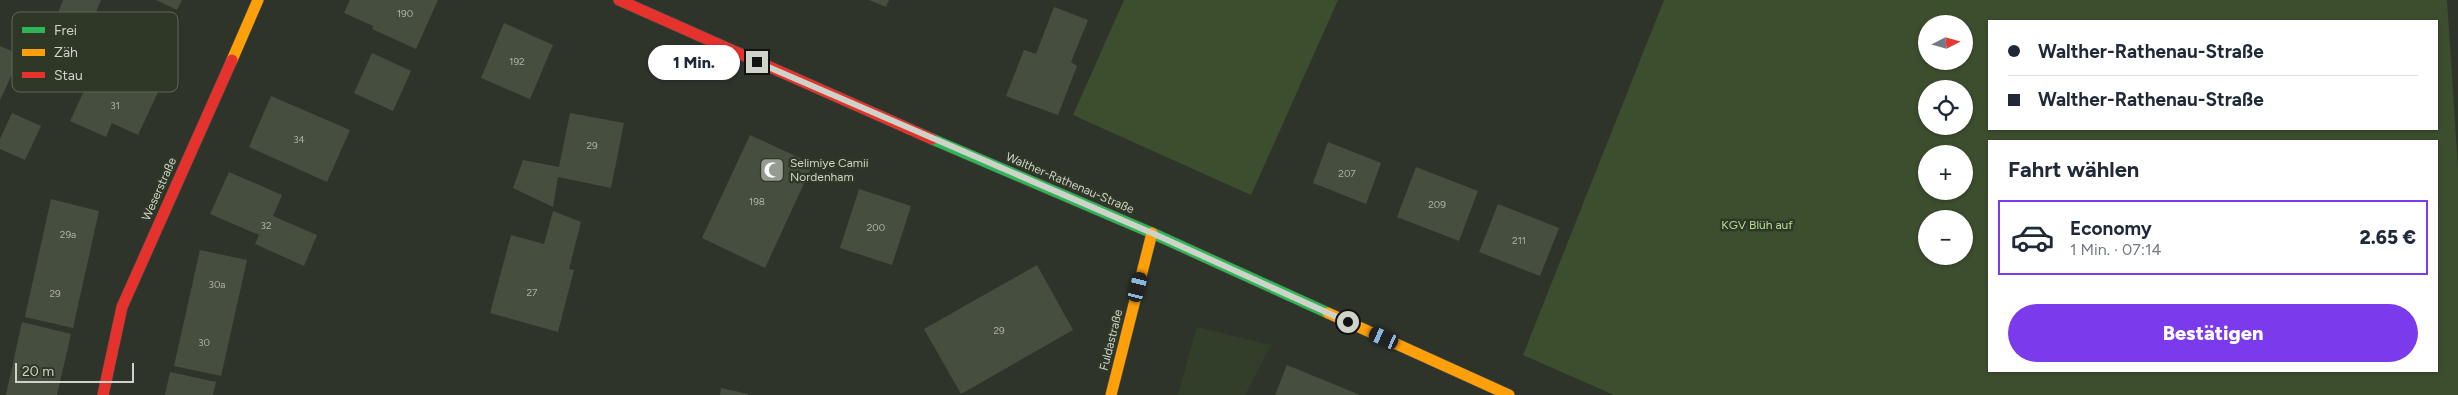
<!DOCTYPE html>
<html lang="de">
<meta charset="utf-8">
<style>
:root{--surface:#fff;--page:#f2f2f3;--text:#1f2937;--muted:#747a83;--line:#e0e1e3;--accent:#7c3aed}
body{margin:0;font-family:Figtree,sans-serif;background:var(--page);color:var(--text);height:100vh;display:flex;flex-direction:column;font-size:19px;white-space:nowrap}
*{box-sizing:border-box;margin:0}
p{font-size:16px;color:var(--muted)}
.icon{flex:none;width:28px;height:28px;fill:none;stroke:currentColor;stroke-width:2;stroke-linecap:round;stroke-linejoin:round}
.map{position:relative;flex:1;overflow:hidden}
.panel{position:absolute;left:1988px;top:140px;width:450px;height:232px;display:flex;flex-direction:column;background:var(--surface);border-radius:0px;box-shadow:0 1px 4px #0004}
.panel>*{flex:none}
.guide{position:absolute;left:1988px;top:20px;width:450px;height:110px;border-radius:0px;box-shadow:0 1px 4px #0004;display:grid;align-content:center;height:110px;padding:0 20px;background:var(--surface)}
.needle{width:32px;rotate:84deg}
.controls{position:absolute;left:1918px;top:15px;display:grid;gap:10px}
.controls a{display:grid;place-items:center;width:55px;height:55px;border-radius:50%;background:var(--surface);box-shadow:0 1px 4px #0004;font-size:25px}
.scale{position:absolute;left:15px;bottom:12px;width:119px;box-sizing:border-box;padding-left:5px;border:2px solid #ced3c9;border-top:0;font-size:14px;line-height:18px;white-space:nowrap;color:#ced3c9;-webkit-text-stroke:4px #2f3827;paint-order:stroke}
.end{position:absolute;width:22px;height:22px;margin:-11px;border:6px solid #ced3c9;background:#111;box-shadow:0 0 0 2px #111}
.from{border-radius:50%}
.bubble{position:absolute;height:35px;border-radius:18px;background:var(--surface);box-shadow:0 1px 4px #0004;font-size:16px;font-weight:800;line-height:35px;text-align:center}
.car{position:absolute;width:15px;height:30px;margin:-15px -8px;border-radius:6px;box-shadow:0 0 4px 1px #0007;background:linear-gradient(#222 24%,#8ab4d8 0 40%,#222 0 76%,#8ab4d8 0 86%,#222 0)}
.guide b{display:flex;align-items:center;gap:18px;height:48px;font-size:19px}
.guide b+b{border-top:1px solid var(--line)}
.guide i{width:12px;height:12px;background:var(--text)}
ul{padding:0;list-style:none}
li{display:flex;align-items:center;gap:15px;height:75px;margin:0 10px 8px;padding:0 10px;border:2px solid var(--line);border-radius:0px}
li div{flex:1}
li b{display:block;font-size:19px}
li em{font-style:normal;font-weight:800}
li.current{border-color:var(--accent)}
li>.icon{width:45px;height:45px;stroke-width:1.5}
h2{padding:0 20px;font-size:22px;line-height:60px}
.button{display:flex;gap:10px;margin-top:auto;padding:10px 20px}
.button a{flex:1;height:58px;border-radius:30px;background:var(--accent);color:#fff;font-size:20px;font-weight:800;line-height:58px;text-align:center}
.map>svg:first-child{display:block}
.built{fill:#333e2a}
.green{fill:#3d4e2e;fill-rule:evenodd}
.building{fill:#464e40}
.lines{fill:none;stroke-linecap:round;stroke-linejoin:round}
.fast-casing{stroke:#4b5048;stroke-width:12}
.slow-casing{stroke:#4b5048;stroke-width:12}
.jam-casing{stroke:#4b5048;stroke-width:12}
.fast{stroke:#30b455;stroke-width:11}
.slow{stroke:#ff9f0a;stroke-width:11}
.jam{stroke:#e5322d;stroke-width:11}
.route{stroke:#ced3c9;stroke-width:6}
.labels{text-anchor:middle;stroke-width:5;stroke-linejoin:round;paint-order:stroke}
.number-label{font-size:10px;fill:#acb2a7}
.poi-label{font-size:12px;fill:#ced3c9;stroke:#2f3827;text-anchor:start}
.street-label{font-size:12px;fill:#ced3c9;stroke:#2f3827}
.park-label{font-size:12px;fill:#b6df93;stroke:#2f3827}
.key{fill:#2f3827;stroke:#5f6658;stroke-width:1}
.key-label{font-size:14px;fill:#ced3c9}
</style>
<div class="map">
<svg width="2458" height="395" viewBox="0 0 2458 395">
<rect width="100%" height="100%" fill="#2f342b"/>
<path class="built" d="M1197,327L1271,345L1245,395H1178Z"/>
<path class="green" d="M1124,0H1338L1251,195L1073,115Z
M1664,0H2447L2458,168V395H1614L1523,355ZM2436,21V129H1989V21ZM1926,24H1964V61H1926ZM1926,89H1964V126H1926ZM1989,141H2436V371H1989ZM1926,154H1964V191H1926ZM1926,219H1964V256H1926Z"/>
<path class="building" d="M63,0H101L82,47L50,34Z
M156,0H182L177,10Z
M350,0H438L416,49L372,29L373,26L344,13Z
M869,0H889L886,7Z
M1054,7L1088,20L1071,62L1077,66L1058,115L1006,96L1024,50L1036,54Z
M504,23L553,45L530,99L481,78Z
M0,46L21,55L0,100Z
M372,53L411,71L393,111L354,93Z
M98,61L159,90L138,135L112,123L106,137L70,121Z
M271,96L350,130L327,182L249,147Z
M12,113L41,126L25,160L0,149V139Z
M570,113L624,123L611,188L558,177L553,207L513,188L523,160L559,167Z
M750,135L813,164L765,268L702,238Z
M1328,142L1381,163L1366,204L1313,183Z
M1416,167L1478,191L1459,241L1397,217Z
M229,172L282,195L273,216L317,235L304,266L255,244L259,235L210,214Z
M859,189L911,206L892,265L840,248Z
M51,199L99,211L73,328L25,317Z
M1498,204L1559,228L1540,276L1479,252Z
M553,211L581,222L569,269L574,270L558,332L490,313L511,235L544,244Z
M200,250L247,260L221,376L174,366Z
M1037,265L1073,330L961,394L924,329Z
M22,322L71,334L57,395H6Z
M1287,365L1360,395H1275Z
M170,372L216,382L213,395H165Z
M721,388L748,394V395H720Z"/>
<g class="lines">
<defs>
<path id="fast" d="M932,139L1152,233L1328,313"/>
<path id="slow" d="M232,60L258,0
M1328,313L1509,395
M1111,395L1152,233"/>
<path id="jam" d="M619,0L932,139
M103,395L122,307L232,60"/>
</defs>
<use href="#fast" class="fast-casing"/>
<use href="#slow" class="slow-casing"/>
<use href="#jam" class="jam-casing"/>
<use href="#fast" class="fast"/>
<use href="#slow" class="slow"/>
<use href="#jam" class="jam"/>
</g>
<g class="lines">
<path class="route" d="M757,62L1152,233L1348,322"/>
</g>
<defs>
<symbol id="mosque-square" viewBox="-11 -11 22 22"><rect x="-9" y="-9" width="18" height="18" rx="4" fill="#969b92" stroke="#2f3827"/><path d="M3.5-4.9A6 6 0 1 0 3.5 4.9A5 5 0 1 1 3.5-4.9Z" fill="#fff"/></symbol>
</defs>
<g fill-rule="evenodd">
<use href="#mosque-square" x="758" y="156" width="28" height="28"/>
</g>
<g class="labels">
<g class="number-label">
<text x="405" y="17">190</text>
<text x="517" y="65">192</text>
<text x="115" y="109">31</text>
<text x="299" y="143">34</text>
<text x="592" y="149">29</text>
<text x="1347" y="177">207</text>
<text x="757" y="205">198</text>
<text x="1437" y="208">209</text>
<text x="266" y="229">32</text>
<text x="876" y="231">200</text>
<text x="68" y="238">29a</text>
<text x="1519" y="244">211</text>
<text x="217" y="288">30a</text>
<text x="532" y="296">27</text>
<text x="55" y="297">29</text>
<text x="999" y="334">29</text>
<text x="204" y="346">30</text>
</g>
<g class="poi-label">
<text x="790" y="167">Selimiye Camii<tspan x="790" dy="14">Nordenham</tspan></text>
</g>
<g class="street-label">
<text transform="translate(1070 183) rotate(23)" y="4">Walther-Rathenau-Straße</text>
<text transform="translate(159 189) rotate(-66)" y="4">Weserstraße</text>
<text transform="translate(1111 340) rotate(-76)" y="4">Fuldastraße</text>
</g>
<g class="park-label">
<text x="1757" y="229">KGV Blüh auf</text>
</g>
</g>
<rect x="12" y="12" width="166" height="80" rx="8" class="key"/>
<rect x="22" y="27" width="23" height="6" fill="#30b455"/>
<rect x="22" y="49" width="23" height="7" fill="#ff9f0a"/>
<rect x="22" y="72" width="23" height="6" fill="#e5322d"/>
<g class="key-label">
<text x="54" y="35">Frei</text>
<text x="54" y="57">Zäh</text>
<text x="54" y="80">Stau</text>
</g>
</svg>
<div class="controls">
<a><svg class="needle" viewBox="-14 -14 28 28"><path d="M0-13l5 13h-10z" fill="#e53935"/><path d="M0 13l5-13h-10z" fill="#747a83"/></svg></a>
<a><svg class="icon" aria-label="locate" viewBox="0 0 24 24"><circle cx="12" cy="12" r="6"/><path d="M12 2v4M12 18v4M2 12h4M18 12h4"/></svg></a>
<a>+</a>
<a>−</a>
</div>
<div class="scale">20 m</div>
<i class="end from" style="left:1348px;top:322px"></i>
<i class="end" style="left:757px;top:62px"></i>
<div class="bubble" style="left:648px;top:45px;width:92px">1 Min.</div>
<i class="car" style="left:1138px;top:287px;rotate:14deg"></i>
<i class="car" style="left:1384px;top:338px;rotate:294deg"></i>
<div class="guide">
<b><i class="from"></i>Walther-Rathenau-Straße</b>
<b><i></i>Walther-Rathenau-Straße</b>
</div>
<section class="panel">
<h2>Fahrt wählen</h2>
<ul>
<li class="current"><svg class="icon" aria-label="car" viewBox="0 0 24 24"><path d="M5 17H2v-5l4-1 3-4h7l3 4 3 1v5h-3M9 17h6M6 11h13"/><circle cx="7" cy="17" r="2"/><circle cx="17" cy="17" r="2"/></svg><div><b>Economy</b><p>1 Min. · 07:14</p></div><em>2.65 €</em></li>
</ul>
<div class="button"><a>Bestätigen</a></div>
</section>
</div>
